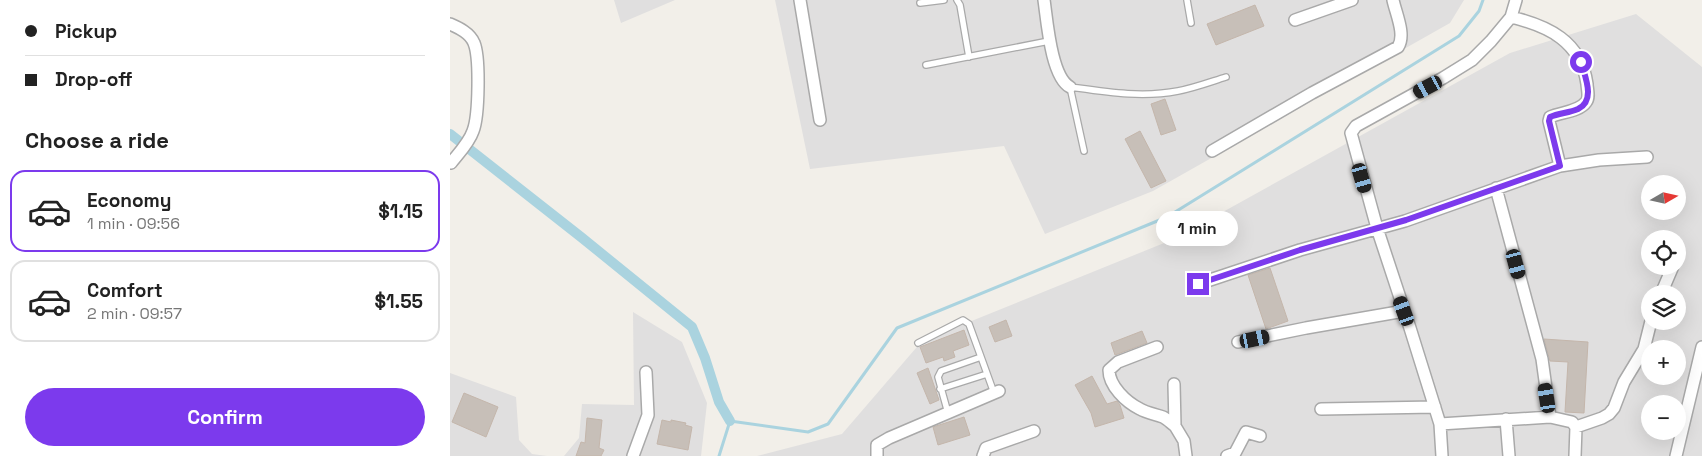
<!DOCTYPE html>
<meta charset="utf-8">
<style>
:root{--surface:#fff;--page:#f2f2f2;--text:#222;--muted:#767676;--line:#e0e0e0;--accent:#7c3aed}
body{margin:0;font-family:"Space Grotesk",sans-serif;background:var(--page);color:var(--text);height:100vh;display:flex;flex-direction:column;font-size:19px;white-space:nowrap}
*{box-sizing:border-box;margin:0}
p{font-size:16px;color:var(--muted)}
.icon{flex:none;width:28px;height:28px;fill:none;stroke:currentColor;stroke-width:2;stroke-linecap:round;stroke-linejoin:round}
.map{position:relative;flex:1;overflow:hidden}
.details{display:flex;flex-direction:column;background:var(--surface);width:450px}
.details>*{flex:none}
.guide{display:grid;align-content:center;height:110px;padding:0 25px;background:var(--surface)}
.needle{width:32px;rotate:81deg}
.tools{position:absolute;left:1191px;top:175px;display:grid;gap:10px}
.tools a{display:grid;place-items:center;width:45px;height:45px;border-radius:50%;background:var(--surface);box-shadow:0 5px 20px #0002;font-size:25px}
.end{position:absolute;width:22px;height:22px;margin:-11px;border:6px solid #7c3aed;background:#fff;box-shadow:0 0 0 2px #fff}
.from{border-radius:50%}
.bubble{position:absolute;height:35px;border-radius:18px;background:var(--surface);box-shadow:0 5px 20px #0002;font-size:16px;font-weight:700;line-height:35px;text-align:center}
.car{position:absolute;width:15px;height:30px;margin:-15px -8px;border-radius:6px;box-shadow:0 0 4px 1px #0007;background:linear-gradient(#222 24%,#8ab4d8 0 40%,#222 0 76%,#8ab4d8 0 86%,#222 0)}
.guide b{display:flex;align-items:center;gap:18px;height:48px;font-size:19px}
.guide b+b{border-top:1px solid var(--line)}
.guide i{width:12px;height:12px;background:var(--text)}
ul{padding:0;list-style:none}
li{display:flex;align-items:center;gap:15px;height:82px;margin:0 10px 8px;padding:0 15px;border:2px solid var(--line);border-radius:15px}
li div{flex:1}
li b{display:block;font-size:19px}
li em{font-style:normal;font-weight:700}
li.on{border-color:var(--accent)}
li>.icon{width:45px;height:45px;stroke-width:1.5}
h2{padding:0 25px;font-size:22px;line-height:60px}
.primary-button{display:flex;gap:10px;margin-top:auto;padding:10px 25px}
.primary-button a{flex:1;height:58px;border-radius:30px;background:var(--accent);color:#fff;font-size:20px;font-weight:700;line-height:58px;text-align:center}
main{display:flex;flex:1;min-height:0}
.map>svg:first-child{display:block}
.residential{fill:#e0dfdf;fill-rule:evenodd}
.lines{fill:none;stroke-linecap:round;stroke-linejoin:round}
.stream{stroke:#aad3df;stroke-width:3}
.canal{stroke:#aad3df;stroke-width:10}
.building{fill:#c7bfb8;stroke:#c4b6ab}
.service-casing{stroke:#a9a9a9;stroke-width:8}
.minor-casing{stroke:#a9a9a9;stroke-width:14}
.service{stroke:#fff;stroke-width:5.5}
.minor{stroke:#fff;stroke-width:11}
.route{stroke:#7c3aed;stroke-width:6}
</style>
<main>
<section class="details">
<div class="guide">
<b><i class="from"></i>Pickup</b>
<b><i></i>Drop-off</b>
</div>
<h2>Choose a ride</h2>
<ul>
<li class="on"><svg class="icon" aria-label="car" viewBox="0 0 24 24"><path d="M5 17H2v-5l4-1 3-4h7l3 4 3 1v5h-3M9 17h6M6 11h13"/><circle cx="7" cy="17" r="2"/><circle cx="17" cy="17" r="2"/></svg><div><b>Economy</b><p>1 min · 09:56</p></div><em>$1.15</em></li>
<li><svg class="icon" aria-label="car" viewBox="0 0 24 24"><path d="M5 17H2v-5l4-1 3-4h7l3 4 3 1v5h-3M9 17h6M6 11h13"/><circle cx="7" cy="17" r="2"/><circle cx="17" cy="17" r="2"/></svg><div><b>Comfort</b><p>2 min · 09:57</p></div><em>$1.55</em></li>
</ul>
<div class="primary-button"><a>Confirm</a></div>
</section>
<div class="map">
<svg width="1252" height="456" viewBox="0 0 1252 456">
<rect width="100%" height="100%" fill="#f2efe9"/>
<path class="residential" d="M164,0H225L171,23Z
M325,0H1014L1000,23L703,191L595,234L554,146L360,169Z
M1186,14L1252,67V456H307L392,434L472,341L724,239L1060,53ZM1200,184H1228V211H1200ZM1200,239H1228V266H1200ZM1200,294H1228V321H1200ZM1200,349H1228V376H1200ZM1200,404H1228V431H1200Z
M183,312L232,342L257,403L251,456H114L129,438L132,404L184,405Z
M0,373L66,397L69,440L82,454L97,456H0Z"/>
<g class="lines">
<path class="stream" d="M269,456L280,421L358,432L378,424L447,328L717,217L1009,36L1029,11L1033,0"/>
<path class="canal" d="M0,134L131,237L242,327L255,358L269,402L280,421"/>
</g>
<path class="building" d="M805,5L814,26L766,45L757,24Z
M715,99L726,130L711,135L701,104Z
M690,131L716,181L701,188L675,139Z
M820,268L838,321L816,329L798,275Z
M556,320L562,336L545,342L539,327Z
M514,330L519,345L503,351L505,357L494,361L493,357L476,363L470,347Z
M692,331L697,343L665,355L661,343Z
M1094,339L1138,342L1134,413L1115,412L1118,362L1100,361Z
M478,368L489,400L480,404L467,373Z
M642,376L657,404L667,401L670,405L674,418L645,427L641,413L625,385Z
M14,393L48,407L36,437L2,422Z
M514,417L520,435L488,445L483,427Z
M137,418L152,420L149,448L154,450L151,456H126L131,442L135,443Z
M212,420L221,422V420L236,423L235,425L242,427L238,450L207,444Z"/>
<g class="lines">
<defs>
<path id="service" d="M507,0L510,5L519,57
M737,0L741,23
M470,3L494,0
M476,65L599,41
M634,151L620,87C656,92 692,98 728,91C744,88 760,82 776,77
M468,343L513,320L519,324L531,357
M490,389L537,374
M498,413L488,377L491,371L531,357L544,393"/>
<path id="minor" d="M350,0L370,120
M594,0C597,20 601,77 620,87
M1061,17C1098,26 1131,41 1137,84C1137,89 1140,97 1136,102C1129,112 1111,112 1100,117L1099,121L1110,166
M845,20L902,0
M0,24C9,28 20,33 24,43C30,57 29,116 23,131C19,143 8,154 1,163
M762,151L862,93L948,47C956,35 946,14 943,0
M1046,188L1092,359L1100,417
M748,284L850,250L955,221L1110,166L1149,160L1197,157
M1211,294L1223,266
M788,342L856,328L954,311
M707,347L668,362L659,370C659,386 676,402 690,409C697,413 705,414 713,417C717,419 721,423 725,426
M724,384L725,426L734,441L736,456
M871,409L985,407
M1056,419L1059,456
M990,424L1100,417L1122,422L1126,427L1125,456
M1126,427L1152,418L1159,414L1164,408L1174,382L1194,349L1201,321
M183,456L198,415L196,372
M427,456V445L439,438L549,391
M533,456L536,448L584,431
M777,456L785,453L796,432L810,436
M992,456L990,424L960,328L927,228L901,133L906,126L993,78L1022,60L1041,41L1061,17L1066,0
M1226,456L1252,347"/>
</defs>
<use href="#service" class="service-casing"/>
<use href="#minor" class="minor-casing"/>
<use href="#service" class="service"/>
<use href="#minor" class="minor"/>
</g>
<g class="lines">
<path class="route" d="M748,284L850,250L956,220L1110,166L1099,121L1100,117C1109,113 1119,113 1128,109C1146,100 1135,77 1131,62"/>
</g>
</svg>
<div class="tools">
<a><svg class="needle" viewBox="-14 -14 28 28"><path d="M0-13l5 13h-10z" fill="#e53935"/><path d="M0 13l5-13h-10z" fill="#767676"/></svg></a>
<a><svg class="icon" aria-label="locate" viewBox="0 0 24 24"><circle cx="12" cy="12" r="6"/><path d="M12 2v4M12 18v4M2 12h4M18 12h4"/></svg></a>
<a><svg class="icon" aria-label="layers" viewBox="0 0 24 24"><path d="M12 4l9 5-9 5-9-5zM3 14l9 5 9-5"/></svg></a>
<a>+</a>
<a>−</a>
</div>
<i class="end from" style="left:1131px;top:62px"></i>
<i class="end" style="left:748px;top:284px"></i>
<div class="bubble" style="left:706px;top:211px;width:82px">1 min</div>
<i class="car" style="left:978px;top:87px;rotate:242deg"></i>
<i class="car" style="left:912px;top:178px;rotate:164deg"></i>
<i class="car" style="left:1066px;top:264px;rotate:165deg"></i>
<i class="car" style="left:954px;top:311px;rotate:340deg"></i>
<i class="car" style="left:805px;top:339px;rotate:78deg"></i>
<i class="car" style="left:1097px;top:398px;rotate:351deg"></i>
</div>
</main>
